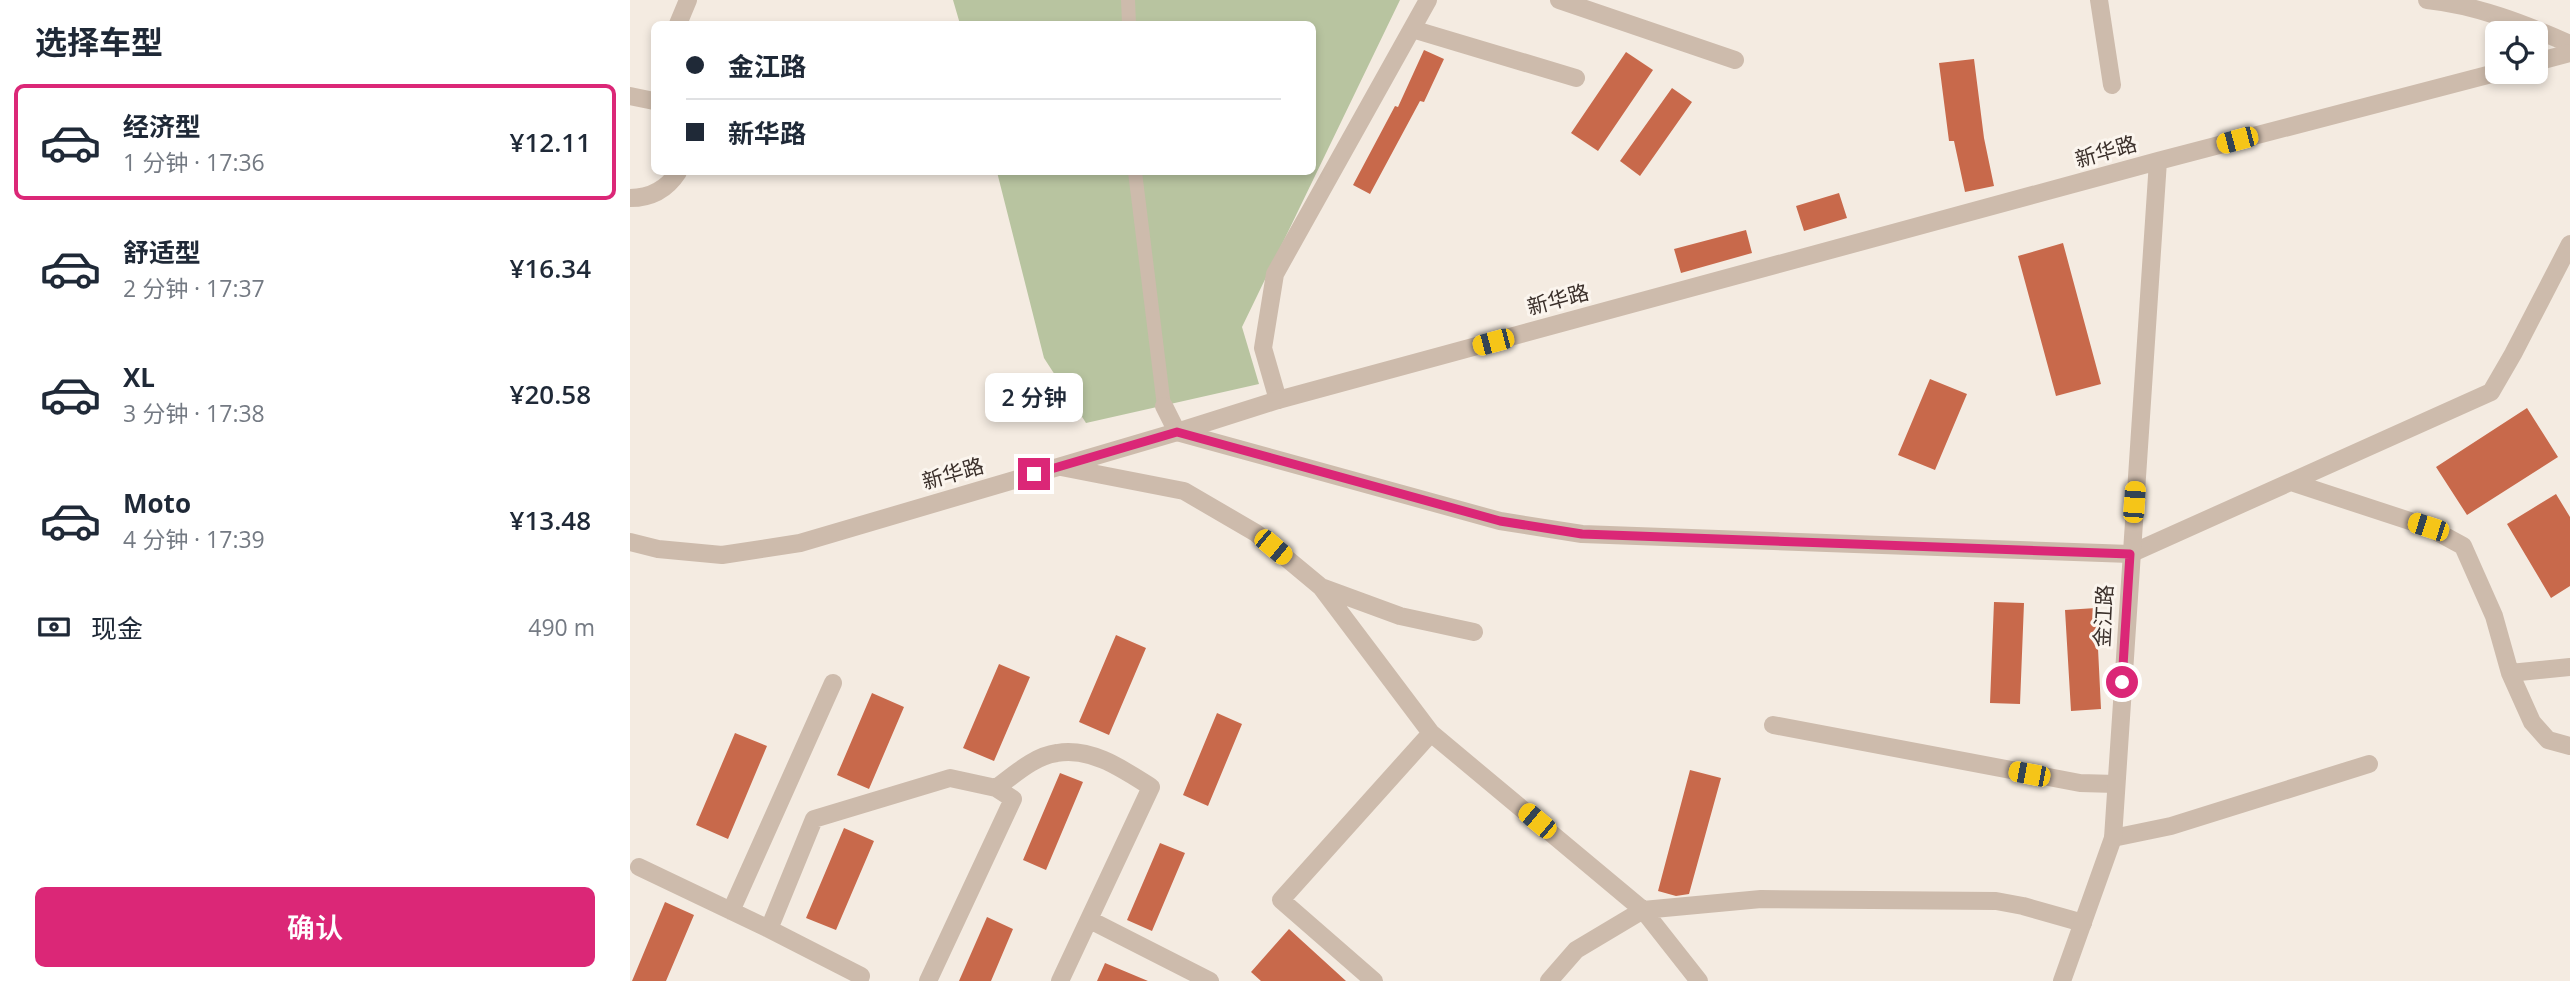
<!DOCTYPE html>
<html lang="zh">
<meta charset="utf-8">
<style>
:root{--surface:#fff;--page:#f2f2f3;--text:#1f2937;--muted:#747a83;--line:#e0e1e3;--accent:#db2777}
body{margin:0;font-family:"Open Sans","Noto Sans SC",sans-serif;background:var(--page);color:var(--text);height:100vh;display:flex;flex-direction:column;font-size:26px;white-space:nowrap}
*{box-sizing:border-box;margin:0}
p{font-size:23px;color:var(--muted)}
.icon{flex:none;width:38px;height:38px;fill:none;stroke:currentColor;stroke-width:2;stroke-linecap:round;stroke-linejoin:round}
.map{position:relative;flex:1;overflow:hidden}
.panel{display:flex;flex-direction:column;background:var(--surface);width:630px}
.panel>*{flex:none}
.guide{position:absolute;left:21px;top:21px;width:665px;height:154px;border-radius:10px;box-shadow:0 4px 10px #0003;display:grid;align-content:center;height:154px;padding:0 35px;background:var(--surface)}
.buttons{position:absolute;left:1855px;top:21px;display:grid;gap:14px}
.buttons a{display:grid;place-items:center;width:63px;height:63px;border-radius:10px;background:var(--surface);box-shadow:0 4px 10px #0003;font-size:35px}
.end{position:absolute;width:32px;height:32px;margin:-16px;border:9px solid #db2777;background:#fff;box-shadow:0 0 0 4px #fff}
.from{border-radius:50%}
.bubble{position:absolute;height:49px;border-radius:10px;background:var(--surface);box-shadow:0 4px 10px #0003;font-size:23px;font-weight:600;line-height:49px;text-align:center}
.car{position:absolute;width:21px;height:42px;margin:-21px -10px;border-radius:9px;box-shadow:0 0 5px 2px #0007;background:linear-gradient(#f5c518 24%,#345 0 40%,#f5c518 0 76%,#345 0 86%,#f5c518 0)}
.guide b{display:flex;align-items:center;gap:24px;height:66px;font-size:26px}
.guide b+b{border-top:2px solid var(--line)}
.guide i{width:18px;height:18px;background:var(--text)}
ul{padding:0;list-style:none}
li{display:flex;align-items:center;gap:21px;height:116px;margin:0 14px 10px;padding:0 21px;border:4px solid transparent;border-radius:10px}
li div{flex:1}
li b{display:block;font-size:26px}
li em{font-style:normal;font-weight:600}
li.current{border-color:var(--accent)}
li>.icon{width:63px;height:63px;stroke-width:1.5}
h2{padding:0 35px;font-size:32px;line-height:84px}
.pay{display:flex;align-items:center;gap:18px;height:77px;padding:0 35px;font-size:26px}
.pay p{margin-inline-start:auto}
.primary-button{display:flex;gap:14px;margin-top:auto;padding:14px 35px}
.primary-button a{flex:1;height:80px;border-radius:10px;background:var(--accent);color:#fff;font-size:28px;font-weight:600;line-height:80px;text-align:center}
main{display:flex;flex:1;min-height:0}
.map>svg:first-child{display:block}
.green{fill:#b8c4a0}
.building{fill:#c8694b}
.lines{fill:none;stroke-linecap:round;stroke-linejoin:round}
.pedestrian{stroke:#cdbbac;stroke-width:14}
.minor{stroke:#cdbbac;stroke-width:18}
.tertiary{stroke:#cdbbac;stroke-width:18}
.route{stroke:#db2777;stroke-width:9}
.labels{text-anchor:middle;stroke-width:6;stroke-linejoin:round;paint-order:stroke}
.street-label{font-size:21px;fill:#3b302b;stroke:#fbf5ee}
</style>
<main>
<section class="panel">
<h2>选择车型</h2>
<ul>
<li class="current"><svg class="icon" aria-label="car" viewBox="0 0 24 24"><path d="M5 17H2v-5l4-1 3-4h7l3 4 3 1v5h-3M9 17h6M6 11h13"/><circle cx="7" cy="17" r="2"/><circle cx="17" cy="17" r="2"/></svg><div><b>经济型</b><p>1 分钟 · 17:36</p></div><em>¥12.11</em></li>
<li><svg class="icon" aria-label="car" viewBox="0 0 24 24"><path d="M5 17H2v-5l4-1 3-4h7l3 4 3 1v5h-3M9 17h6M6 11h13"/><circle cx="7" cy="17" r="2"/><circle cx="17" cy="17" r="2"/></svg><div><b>舒适型</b><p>2 分钟 · 17:37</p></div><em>¥16.34</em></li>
<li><svg class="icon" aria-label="car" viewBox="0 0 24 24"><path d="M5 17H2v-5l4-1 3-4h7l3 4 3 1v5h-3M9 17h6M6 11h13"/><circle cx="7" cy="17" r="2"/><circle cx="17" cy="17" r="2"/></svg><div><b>XL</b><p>3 分钟 · 17:38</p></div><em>¥20.58</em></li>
<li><svg class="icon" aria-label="car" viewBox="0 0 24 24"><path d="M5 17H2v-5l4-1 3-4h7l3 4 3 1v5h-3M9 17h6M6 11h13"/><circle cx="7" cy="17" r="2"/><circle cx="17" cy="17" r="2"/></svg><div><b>Moto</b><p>4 分钟 · 17:39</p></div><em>¥13.48</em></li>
</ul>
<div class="pay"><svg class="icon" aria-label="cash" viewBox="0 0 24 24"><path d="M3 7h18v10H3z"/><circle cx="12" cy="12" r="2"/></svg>现金<p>490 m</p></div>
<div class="primary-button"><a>确认</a></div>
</section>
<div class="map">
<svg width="1940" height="981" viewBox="0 0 1940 981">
<rect width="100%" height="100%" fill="#f4ebe1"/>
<path class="green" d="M323,0H770L612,327L629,384L456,423L414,358L367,172H682V24H330Z"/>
<path class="building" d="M794,50L814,59L794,102L790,101L740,194L723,185L765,106L768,107Z
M996,52L1023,70L968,151L941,133Z
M1344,59L1354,138L1364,186L1335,192L1324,141H1319L1309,63Z
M1042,88L1062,102L1010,176L990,161Z
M1209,193L1217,218L1174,231L1166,206Z
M1116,230L1122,253L1051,273L1044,249Z
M1433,243L1471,384L1426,396L1388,256Z
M1300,379L1337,394L1305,470L1268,455Z
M1897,408L1928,457L1837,515L1806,467Z
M1926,494L1940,517V586L1921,598L1877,524Z
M1364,602L1394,603L1390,704L1360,703Z
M1466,608L1471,709L1441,711L1435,610Z
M486,635L516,648L479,735L449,722Z
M369,664L400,677L364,761L333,748Z
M242,693L274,707L239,789L207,775Z
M587,713L612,724L578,806L553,795Z
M105,733L137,746L98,839L66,825Z
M1060,770L1091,778L1059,894L1046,896L1028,891Z
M430,773L453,782L416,870L393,860Z
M214,828L244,841L206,930L176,918Z
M530,843L555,853L522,931L497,920Z
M35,902L64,915L36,981H2Z
M357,917L383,929L361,981H329Z
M659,929L716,981H631L621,972Z
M475,963L518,981H467Z"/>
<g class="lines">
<path class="pedestrian" d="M498,0L499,24
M505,172L534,406"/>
<path class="minor" d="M929,0L1105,60
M1469,0L1482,85
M1797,0C1846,5 1895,24 1940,44
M782,29L946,78
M648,400L633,348L645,274L798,0
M534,406L547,432L870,521L952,534L1500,554L1861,392L1883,354L1940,244
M431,467L554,491L626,533L691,587L801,733L1013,910L1069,981
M1661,482L1798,527L1833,546L1864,616L1880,673L1902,722L1918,740L1940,746
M691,587L770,616L844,632
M1880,673L1940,667
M1143,725L1450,783L1486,784
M366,788C384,775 404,756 427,753C462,747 494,770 521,787L430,981
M1483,838L1541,826L1739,764
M9,867L139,929
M101,911L203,683
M460,920L580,981
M229,981L231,976L139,929L184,819L320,778L366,788L383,799L298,981
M744,981L651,900L801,733
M919,981L946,950L1013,910L1131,899L1366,901L1393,906L1453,923"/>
<path class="tertiary" d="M48,24L58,0
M1906,62L1940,53
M0,96L24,101
M0,198C21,198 37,189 48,172
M0,542L28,549L92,555L170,543L547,432L648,400L1528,161L1869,72
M1432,981L1483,838L1528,161"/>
</g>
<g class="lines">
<path class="route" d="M404,474L547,432L870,521L952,534L1500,554L1492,682"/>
</g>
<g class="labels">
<g class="street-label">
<text transform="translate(1476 152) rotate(-16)" y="7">新华路</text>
<text transform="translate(928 300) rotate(-15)" y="7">新华路</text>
<text transform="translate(323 474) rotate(-16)" y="7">新华路</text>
<text transform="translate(1474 616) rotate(-87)" y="7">金江路</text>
</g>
</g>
</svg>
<div class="buttons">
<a><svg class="icon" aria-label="locate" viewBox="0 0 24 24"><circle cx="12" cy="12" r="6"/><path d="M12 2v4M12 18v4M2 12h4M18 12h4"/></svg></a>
</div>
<i class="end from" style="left:1492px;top:682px"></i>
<i class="end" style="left:404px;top:474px"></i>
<div class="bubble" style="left:355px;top:373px;width:98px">2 分钟</div>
<i class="car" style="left:1607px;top:140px;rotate:255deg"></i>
<i class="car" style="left:863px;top:342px;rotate:255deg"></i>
<i class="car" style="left:1504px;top:502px;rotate:4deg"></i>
<i class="car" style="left:1798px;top:527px;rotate:288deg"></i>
<i class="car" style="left:643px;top:547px;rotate:130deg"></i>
<i class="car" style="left:1399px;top:774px;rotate:281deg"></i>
<i class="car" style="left:907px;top:821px;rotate:310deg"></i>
<div class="guide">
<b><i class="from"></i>金江路</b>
<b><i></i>新华路</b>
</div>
</div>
</main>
